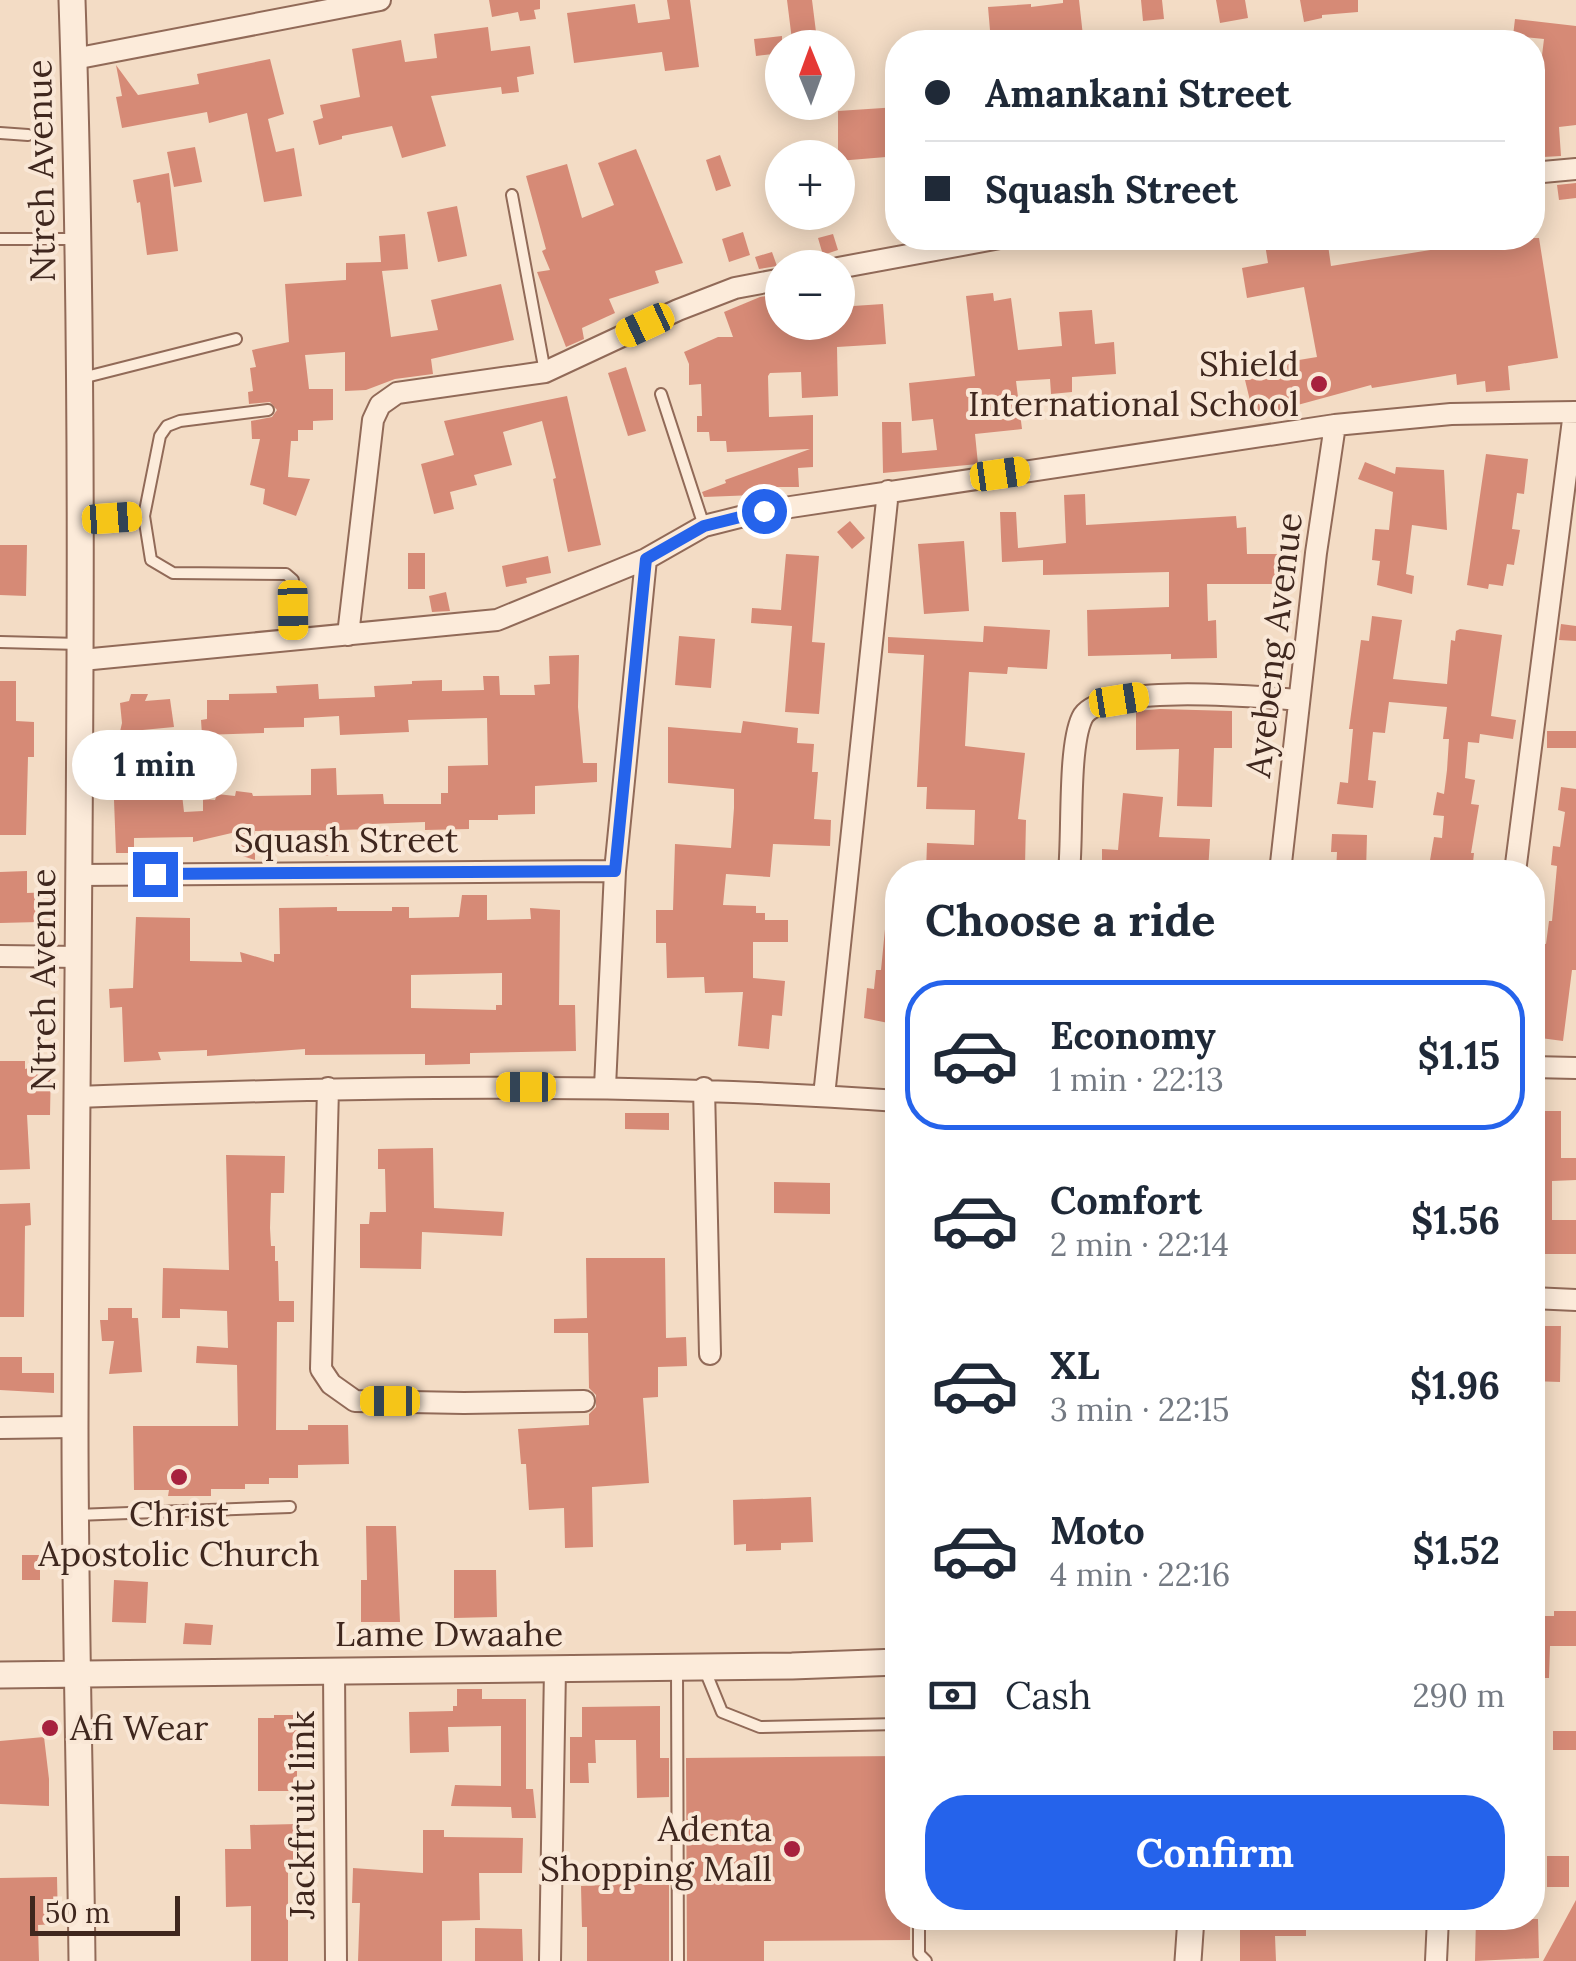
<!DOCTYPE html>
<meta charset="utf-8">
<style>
:root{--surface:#fff;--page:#f6f6f7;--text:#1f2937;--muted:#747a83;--line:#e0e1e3;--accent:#2563eb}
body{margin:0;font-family:Lora,serif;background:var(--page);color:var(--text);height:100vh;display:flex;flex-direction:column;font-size:38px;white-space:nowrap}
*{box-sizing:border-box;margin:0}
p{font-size:32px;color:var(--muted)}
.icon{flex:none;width:55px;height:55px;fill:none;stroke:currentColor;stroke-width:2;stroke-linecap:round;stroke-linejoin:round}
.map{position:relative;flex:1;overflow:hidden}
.sheet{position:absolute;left:885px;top:860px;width:660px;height:1070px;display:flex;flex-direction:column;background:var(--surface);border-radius:40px;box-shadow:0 5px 25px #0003}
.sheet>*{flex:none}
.banner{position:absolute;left:885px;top:30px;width:660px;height:220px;border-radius:40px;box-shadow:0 5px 25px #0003;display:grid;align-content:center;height:220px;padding:0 40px;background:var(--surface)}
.needle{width:65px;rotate:359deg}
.fabs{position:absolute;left:765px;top:30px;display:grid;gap:20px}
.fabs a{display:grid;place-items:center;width:90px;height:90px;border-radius:50%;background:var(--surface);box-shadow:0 5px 25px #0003;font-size:50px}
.scale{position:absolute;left:30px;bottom:25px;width:150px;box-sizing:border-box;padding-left:10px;border:5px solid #3f271e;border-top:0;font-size:28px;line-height:35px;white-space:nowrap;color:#3f271e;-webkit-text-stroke:8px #f9e7d6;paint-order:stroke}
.end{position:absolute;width:45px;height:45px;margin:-22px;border:12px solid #2563eb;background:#fff;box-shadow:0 0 0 5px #fff}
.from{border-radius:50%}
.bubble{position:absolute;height:70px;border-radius:35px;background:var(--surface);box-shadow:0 5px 25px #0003;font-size:32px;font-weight:700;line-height:70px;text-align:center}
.car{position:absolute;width:30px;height:60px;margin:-30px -15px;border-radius:12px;box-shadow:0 0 8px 2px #0007;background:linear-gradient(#f5c518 24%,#345 0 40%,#f5c518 0 76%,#345 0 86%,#f5c518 0)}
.banner b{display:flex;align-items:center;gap:35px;height:95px;font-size:38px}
.banner b+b{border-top:2px solid var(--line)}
.banner i{width:25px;height:25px;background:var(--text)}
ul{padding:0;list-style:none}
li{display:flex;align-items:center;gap:30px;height:150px;margin:0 20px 15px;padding:0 20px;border:5px solid transparent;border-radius:40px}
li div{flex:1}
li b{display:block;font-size:38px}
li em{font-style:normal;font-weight:700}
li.on{border-color:var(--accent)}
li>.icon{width:90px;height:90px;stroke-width:1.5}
h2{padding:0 40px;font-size:45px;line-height:120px}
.pay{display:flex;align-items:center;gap:25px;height:110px;padding:0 40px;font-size:38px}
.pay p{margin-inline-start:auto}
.cta{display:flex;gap:20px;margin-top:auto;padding:20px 40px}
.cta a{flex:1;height:115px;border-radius:40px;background:var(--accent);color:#fff;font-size:40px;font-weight:700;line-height:115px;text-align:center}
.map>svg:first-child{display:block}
.building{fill:#d68a76;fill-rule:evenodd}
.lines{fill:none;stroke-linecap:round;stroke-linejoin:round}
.service-casing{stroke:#916a58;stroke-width:14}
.minor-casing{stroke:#916a58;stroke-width:24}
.tertiary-casing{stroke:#916a58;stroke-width:29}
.service{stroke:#fcebda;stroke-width:10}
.minor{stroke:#fcebda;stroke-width:20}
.tertiary{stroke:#fcebda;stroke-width:25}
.route{stroke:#2563eb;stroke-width:12}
.poi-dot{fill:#a7213e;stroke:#f9e7d6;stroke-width:4}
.labels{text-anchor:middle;stroke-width:8;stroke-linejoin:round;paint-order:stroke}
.street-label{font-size:35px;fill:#3f271e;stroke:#f9e7d6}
.poi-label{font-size:35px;fill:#3f271e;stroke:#f9e7d6;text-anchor:end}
</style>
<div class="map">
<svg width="1576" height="1961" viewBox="0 0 1576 1961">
<rect width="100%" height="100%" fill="#f3dcc5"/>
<path class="building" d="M489,0H540V9L534,10L536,19L520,21L518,12L492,17Z
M667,0H690L699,67L665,71L662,52L574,63L567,13L635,4L638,23L670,19Z
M787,0H812L818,48H793Z
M1063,0H1079L1083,36L991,42L988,7L1031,4V7L1063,3Z
M1141,0H1162L1164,19L1143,21Z
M1216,0H1245L1248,18L1220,23Z
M1300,0H1358V12L1322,15V18L1304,22Z
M1515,19L1576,26V125L1559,127L1561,156L1543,157L1542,145H1537L1532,72H1540L1544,39L1513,36Z
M488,27L491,51L530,46L534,74L517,77L519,92L502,94L501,87L431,96L446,146L402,158L392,126L342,136V139L319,145L313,121L323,118L320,105L360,97L352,49L401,40L405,62L437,58L434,34Z
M782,36V53L756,56L754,39Z
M270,59L284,114L268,119L276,152L294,148L302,196L264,202L247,113L209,123L207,112L122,128L116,97L122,96L116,65L138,95L199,84L197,74Z
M898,107V156L838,161V111Z
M195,147L202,182L174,187L167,152Z
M636,149L683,263L655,271L659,283L609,299L615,313L582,328L584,339L566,347L537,272L550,270L542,251L546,249L526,176L567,164L582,218L614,205L598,163Z
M720,155L731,186L716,191L706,160Z
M169,173L178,251L147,255L140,202L137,203L133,180Z
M1576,183V198L1559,200L1557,185Z
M457,206L467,256L438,262L427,212Z
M743,232L750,255L729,262L722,239Z
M405,234L408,269L382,271L391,337L438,330L431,300L501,284L514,340L431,359L433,374L395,379L366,390L345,391V352L305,355L309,389H333V420L313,421V430H298V441H291L288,477L310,479L296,516L263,504L265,489L250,485L260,439H252L251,421L272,417L277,410L270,402L249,404L248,392L253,391L250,368L256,367L252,350L289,342L285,284L346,280V263L381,262L379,236Z
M833,234L838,250L823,255L818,238Z
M1264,238H1327L1331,266L1505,238H1539L1558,358L1508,366L1510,390L1486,392L1485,381L1457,385L1456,374L1372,388L1371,385L1254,417L1245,380L1270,375L1268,365L1317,357L1304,287L1247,298L1242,268L1268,263Z
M772,252L777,266L759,269L755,257Z
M782,293V322H838V307L883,304L886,344L837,347L838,396L802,398L801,372L770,373L768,376L769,417L813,415V467L798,468L799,487H755V495L704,497L702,492L726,483L725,480L810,449L727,452L726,441H710L709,432H697V416H702L701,384L689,385V364L684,352L718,337H733L724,312L760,297Z
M993,293L994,301L1011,298L1018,350L1062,346L1059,312L1092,310L1095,344L1114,342L1116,374L1072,377V392L1051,394L1050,379L1016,381L1022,429L975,434L978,464L883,473L882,422H901L902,453L937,450L933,419L912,421L909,383L975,376L966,296Z
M626,367L646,431L628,436L608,373Z
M567,396L601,545L568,552L553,479L556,478L542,421L503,432L512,465L474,475L477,485L450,492L454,509L434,514L421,464L454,455L444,421Z
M1486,454L1528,459L1524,494L1517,493L1512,529L1520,530L1514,565L1507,564L1503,586L1489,584L1488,589L1467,585Z
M1365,462L1395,474L1396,467L1444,470L1447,530L1412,525L1406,574L1414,576L1412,594L1377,585L1380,561L1372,560L1375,529L1389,530L1393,492L1358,479Z
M1085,494L1086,525L1236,516L1237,528L1246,527L1247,554H1285L1284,584H1207L1208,621L1216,620L1217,658L1171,659V654L1088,656L1087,610L1169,607V572L1043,575V560L1002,562L1000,512H1016L1018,548L1066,543L1064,495Z
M850,521L865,538L852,549L837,532Z
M964,541L969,611L924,614L918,544Z
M0,545H27L26,596L0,595Z
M408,553H425V589H408Z
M786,554L819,556L812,642L825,643L819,714L785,712L792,626L751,623L752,608L781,610Z
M548,556L551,573L526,578L527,583L506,587L502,566Z
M446,592L450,611L432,612L429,596Z
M1372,616L1402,620L1393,679L1447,684L1451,640L1455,641L1456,631L1460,629L1502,635L1491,716L1516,720L1513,739L1480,734L1479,743L1468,742L1465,778L1475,780L1471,804L1479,805L1471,853H1474L1472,872H1428L1434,837L1442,838L1444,816L1433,815L1437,792L1444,794L1447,770L1449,739H1443L1447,707L1389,702L1385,733L1373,732L1368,780L1376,781L1373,808L1337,804L1340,782L1348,783L1353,729H1349L1361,640L1369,641Z
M1561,624L1576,626V641L1559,640Z
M984,626L1050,630L1047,669L1008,667L1007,674L969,672L965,746L1025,753L1018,819L1026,820L1025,866H999V872H926L927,843L974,845L975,810L926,809L927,787H917L924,655L888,653V637L983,642Z
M679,636L715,639L711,688L675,685Z
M579,655L578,707L583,763H597V782L535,786V814L498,815V820H469V829L425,830V822L370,824L371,829L340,830V855L319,856V830L255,831V860L236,854V832L193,842V837L134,838V853H116L112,747L135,745L137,767L179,768L184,812L203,811V799L215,800L217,794L235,796L236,791L252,793L253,796L311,795V769L336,768L337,795L383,794L384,804H441V793H448V766L488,765L487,718L408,720L409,732L340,735L339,716L304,718V727L264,728V733L202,735L201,720L207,719V700H229V694L277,693L276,686L318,684L319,699L375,697L374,686L412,684V681L442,680V691L484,690L483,676H499L500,695H535L534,685L550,684L549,656Z
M0,681H16V721L34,722V757H28L26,835H0Z
M131,694H148L145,701L170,699L174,727L132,731L129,739L119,736L122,723L120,703L129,701Z
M1160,709L1232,711V748H1214L1212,807L1177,806L1179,749L1136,750V711Z
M743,721L798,728L797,743L814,744L812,772H818L814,819L831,820L830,846L773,844L770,877L726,874L723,905L756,906V913H765V920H788V942H753V978L785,981L782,1016L772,1015L769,1049L738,1046L743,992L705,993L704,977L667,978L666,943H656V910H673L675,844L731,848L734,808V789L668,783V727L741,733Z
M1547,731H1576V748H1547Z
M1561,787L1576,789V970H1572L1563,1041L1533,1037L1536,1012L1532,1011L1538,943L1546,944L1549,921H1552L1557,866L1551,865L1553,846L1560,847L1565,812L1558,810Z
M1123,793L1163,797L1159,837L1210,839L1208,872H1102V849L1118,850Z
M1332,834L1367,835L1366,872H1336L1337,852H1331Z
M27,871V893L52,892L54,926L39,927V922L0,923V872Z
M462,895H487V920L531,919L530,908L560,910L559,1005H575L576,1051L470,1053V1064L425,1065V1054L305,1055V1049L207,1056V1050L158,1052L161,1060L124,1062L122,1007L110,1008L109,989L133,988L136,917L190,918V961L242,962L240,952L274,962V954H280L279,908L337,907V911H392V907H409V918L459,917ZM502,973V1005H496V1010L411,1008V975Z
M886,919L898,920V1025L864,1018L867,988L874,989L876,970H881Z
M0,1061H25V1069L51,1062L50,1115H27L30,1169L0,1170Z
M1532,1111H1561V1158H1576V1180L1552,1181V1220H1576V1254H1532Z
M625,1113H669V1130L625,1129Z
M433,1148L434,1208L504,1212L502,1236L422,1232L421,1269L360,1268V1224H369L370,1212H386L385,1169H378V1149Z
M226,1155L285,1156L284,1193H271L270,1228L271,1246H275V1261H278L279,1301H294V1322H277L276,1430H308V1425H348L349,1464L298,1465V1478H269V1484H245V1489H211V1496H168L169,1490H134L133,1426H238L237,1365L196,1363L197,1346L228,1348L227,1311L180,1309V1318H162L163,1268L229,1270Z
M774,1182L830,1183V1214L774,1213Z
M30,1203L31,1225L25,1226L24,1317H0V1204Z
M586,1258H665L666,1338L686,1337L687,1366L658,1367V1397L643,1398L649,1483L592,1487L593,1547L565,1548L564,1508L529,1510L526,1464H521L518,1429L589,1425V1414L596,1407V1395L589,1388L588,1333H554V1319L587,1318Z
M108,1308H132V1318H138L142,1372L109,1374L114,1341H102L100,1320H108Z
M1532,1326H1561L1560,1382L1532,1381Z
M0,1357H22V1373H54V1393L0,1390Z
M811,1497L813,1542L781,1543V1550L746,1551V1544L734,1545L733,1500Z
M366,1526H396L400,1622H361V1580H367Z
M22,1555H40V1580H22Z
M454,1570H496L497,1617L454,1618Z
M114,1580L148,1582L146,1623L112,1622Z
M1554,1611H1576V1646H1550L1549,1678H1532V1616H1554Z
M185,1623L213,1625L211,1645L183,1644Z
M457,1689H482V1699H526V1789H533L536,1818H512L511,1807L451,1806L455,1785L501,1786V1726L448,1727L449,1752L410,1753L409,1712L453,1711V1706H457Z
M660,1706V1758H669V1797L637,1798L636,1740H595L596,1763H588L589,1783H570V1737H582V1707Z
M274,1715H297V1791H258V1718H274Z
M1553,1731H1576V1750H1553Z
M44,1737L49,1779V1806L0,1804V1741Z
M898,1756V1918H910V1940L764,1941V1961H687L686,1758Z
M297,1824L298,1861H288V1961H251V1906L226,1907L225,1849H251L250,1825Z
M423,1830H444V1837L523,1838L522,1873H479L480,1920L442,1921V1961H358L360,1903H352L353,1868L423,1873Z
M1547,1856H1569V1887H1547Z
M57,1877L58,1924L38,1925L39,1961H0V1878Z
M628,1884H669V1961H587V1927H582L581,1886Z
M1576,1900V1961H1543Z
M1240,1918H1306V1936H1275L1276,1961H1240Z
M1476,1918L1538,1919L1539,1958L1475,1961Z
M475,1928L522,1929L523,1961H475Z"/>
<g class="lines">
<defs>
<path id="service" d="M0,133L28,135
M512,195L545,372
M0,239H77
M82,378L236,339
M661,394L704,526
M144,516L151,560L173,573L286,574L293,580V639
M82,521L144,516L160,436L167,426L180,421L268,410
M0,642L80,644
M76,1515L290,1507
M677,1668L678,1961
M704,1668L722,1712L760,1727L898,1724
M919,1918V1954L926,1961"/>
<path id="minor" d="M74,59L380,0
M1532,173L1576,169
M838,268L1000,238
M348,635L373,420L380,405L397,393L545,372L678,310L735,288L782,279
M82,660L497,620L646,559L704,526L764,511L1335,425L1451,414L1576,412
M1069,872C1073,834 1068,748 1082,718C1098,682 1262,697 1299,700
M1280,872L1316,553L1335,425
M1515,872L1574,412
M78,875L615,871
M0,956L79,957
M1532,1067L1576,1068
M605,1087L615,871L646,559
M328,1088L321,1369L331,1384L355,1401L464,1403L584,1401
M704,1088L710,1354
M824,1096L888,491
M77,1097C351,1087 624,1081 898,1101
M1532,1298L1576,1300
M0,1428L75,1427
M334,1669L336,1961
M550,1961L555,1669
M1436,1961L1438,1918"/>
<path id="tertiary" d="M72,0C88,476 76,952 75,1429C75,1606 80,1784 82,1961
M0,1675L792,1666L898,1662
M1188,1961L1191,1918"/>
</defs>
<use href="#service" class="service-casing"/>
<use href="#minor" class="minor-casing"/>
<use href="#tertiary" class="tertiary-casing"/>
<use href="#service" class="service"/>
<use href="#minor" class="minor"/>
<use href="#tertiary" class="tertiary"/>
</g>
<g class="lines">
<path class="route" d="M155,874L615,871L646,559L704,526L764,511"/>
</g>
<g class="poi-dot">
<circle cx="1319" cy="384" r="10"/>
<circle cx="179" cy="1477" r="10"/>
<circle cx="50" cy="1728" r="10"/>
<circle cx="792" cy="1849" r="10"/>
</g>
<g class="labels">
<g class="street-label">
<text transform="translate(41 171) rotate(-91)" y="12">Ntreh Avenue</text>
<text transform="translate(1274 645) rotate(-83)" y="12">Ayebeng Avenue</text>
<text x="346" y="852">Squash Street</text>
<text transform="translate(43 980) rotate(-90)" y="12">Ntreh Avenue</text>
<text x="449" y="1646">Lame Dwaahe</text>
<text transform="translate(302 1815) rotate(-90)" y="12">Jackfruit link</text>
</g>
<g class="poi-label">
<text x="1299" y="376">Shield<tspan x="1299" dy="40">International School</tspan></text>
<text x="179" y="1526" text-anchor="middle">Christ<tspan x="179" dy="40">Apostolic Church</tspan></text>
<text x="70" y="1740" text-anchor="start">Afi Wear</text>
<text x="772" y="1841">Adenta<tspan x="772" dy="40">Shopping Mall</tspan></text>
</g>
</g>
</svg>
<div class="fabs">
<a><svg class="needle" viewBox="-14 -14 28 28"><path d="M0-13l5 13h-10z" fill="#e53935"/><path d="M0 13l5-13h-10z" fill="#747a83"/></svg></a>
<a>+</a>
<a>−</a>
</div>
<div class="scale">50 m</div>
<i class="end from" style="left:764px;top:511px"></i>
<i class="end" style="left:155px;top:874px"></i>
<div class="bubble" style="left:72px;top:730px;width:165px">1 min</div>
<i class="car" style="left:645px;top:325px;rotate:245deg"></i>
<i class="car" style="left:1000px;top:474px;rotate:82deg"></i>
<i class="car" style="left:112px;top:518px;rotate:86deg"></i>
<i class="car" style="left:293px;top:610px;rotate:179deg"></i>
<i class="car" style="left:1119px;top:700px;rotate:81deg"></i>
<i class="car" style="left:526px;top:1087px;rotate:270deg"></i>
<i class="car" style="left:390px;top:1401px;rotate:270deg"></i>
<div class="banner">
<b><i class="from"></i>Amankani Street</b>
<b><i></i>Squash Street</b>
</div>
<section class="sheet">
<h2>Choose a ride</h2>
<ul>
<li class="on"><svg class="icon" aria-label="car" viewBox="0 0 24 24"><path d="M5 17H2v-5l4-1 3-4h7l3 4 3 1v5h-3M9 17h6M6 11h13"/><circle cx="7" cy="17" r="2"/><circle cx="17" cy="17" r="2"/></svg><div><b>Economy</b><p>1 min · 22:13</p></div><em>$1.15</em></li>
<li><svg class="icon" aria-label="car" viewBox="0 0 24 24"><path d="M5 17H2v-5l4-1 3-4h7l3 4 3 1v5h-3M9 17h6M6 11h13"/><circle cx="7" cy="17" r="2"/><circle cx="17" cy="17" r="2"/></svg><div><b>Comfort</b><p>2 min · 22:14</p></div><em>$1.56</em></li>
<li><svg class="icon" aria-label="car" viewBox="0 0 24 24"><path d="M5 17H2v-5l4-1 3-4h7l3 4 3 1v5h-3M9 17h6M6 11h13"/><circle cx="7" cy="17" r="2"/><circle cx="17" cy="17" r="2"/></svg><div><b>XL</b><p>3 min · 22:15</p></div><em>$1.96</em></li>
<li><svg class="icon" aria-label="car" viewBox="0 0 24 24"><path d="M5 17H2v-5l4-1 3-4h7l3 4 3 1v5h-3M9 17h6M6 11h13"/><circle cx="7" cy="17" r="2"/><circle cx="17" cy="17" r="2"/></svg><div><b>Moto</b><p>4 min · 22:16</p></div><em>$1.52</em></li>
</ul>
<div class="pay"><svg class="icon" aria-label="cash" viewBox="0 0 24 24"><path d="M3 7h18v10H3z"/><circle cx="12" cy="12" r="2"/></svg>Cash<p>290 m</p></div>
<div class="cta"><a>Confirm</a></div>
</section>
</div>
